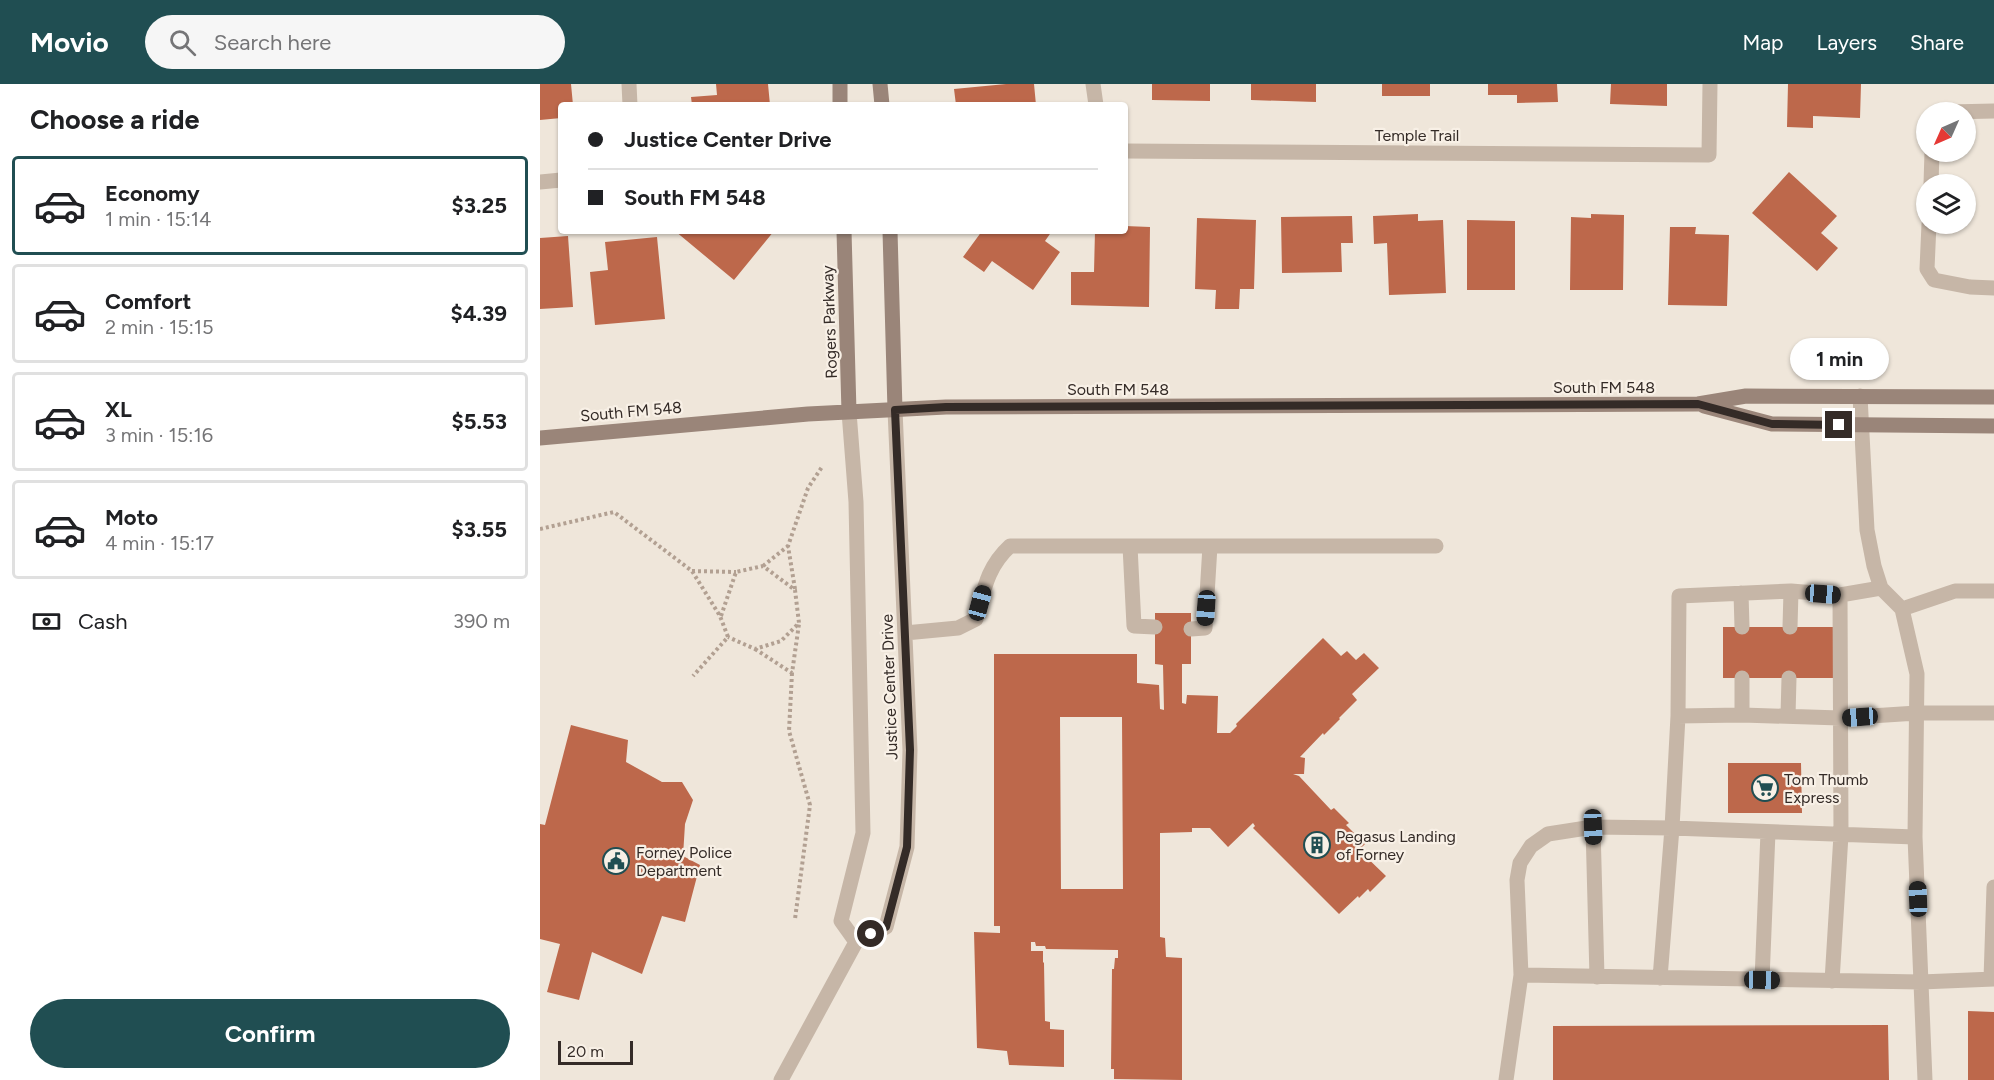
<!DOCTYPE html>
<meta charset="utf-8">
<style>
:root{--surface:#fff;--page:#f6f6f6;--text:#202124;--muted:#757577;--line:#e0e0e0;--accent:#204e52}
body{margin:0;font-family:Figtree,sans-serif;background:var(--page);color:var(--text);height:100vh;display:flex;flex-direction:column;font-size:22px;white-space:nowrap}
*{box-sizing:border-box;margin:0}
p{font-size:20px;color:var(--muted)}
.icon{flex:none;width:33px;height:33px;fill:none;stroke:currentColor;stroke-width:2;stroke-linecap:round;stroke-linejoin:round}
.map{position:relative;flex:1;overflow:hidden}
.side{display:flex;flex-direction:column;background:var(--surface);width:540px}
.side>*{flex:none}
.hud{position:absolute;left:18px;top:18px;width:570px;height:132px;border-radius:6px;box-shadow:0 2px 4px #0004;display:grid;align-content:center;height:132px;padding:0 30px;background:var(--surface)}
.needle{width:39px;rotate:225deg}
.fabs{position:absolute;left:1376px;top:18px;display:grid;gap:12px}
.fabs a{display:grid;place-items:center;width:60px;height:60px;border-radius:50%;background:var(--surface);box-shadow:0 2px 4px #0004;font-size:30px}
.scale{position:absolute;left:18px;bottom:15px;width:75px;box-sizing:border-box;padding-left:6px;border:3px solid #342b27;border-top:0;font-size:16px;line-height:21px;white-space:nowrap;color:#342b27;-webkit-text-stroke:4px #f8f0e6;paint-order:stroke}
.end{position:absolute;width:27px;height:27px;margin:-14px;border:8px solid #342b27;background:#fff;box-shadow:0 0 0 3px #fff}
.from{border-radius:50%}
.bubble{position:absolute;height:42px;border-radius:21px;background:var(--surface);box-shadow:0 2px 4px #0004;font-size:20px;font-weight:700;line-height:42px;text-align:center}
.car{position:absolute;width:18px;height:36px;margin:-18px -9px;border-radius:8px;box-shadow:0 0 4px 2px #0007;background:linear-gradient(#222 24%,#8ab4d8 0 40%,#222 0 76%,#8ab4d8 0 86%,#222 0)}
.hud b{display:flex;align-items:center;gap:21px;height:57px;font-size:22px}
.hud b+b{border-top:2px solid var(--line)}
.hud i{width:15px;height:15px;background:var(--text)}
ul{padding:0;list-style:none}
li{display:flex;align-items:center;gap:18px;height:99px;margin:0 12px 9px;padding:0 18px;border:3px solid var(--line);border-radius:6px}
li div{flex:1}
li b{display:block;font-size:22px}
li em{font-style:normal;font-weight:700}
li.active{border-color:var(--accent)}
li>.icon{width:54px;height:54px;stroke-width:1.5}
h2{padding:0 30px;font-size:27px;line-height:72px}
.pay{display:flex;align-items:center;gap:15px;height:66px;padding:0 30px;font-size:22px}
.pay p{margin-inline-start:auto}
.action{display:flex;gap:12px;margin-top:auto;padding:12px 30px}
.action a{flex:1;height:69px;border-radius:36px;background:var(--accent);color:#fff;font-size:24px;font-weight:700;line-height:69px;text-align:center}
header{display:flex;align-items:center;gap:36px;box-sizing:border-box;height:84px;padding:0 30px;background:var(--accent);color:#fff}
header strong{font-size:28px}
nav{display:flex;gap:33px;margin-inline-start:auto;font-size:21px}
.search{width:420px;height:54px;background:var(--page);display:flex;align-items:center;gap:15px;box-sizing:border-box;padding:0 21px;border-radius:33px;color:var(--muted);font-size:22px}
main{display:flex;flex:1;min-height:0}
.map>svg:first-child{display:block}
.building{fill:#bd684b;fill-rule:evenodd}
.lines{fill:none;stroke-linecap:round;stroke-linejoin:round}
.path{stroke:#b2a092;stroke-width:4;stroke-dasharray:3 3;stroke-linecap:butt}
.lane{stroke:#c6b6a7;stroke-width:15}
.street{stroke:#c6b6a7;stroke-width:15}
.secondary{stroke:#9a8579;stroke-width:15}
.route{stroke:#342b27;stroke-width:8}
.labels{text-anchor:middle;stroke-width:4.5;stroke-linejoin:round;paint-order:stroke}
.street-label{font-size:16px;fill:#342b27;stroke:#f8f0e6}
.poi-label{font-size:16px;fill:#342b27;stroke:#f8f0e6;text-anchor:start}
</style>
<header>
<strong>Movio</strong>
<div class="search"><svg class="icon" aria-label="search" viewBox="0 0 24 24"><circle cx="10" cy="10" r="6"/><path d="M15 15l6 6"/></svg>Search here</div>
<nav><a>Map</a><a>Layers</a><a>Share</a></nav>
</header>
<main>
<section class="side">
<h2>Choose a ride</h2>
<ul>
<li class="active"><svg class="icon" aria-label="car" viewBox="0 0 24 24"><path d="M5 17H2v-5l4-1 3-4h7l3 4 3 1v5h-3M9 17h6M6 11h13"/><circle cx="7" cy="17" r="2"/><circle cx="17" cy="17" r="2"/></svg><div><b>Economy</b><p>1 min · 15:14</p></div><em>$3.25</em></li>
<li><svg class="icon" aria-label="car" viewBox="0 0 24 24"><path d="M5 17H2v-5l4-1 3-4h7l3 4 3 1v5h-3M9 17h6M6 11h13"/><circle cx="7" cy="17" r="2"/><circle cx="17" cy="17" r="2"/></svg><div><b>Comfort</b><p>2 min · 15:15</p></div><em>$4.39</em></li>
<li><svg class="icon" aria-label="car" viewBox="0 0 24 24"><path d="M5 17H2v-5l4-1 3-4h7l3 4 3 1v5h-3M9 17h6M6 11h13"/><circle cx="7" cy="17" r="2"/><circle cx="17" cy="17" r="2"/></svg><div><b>XL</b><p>3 min · 15:16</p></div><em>$5.53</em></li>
<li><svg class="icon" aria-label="car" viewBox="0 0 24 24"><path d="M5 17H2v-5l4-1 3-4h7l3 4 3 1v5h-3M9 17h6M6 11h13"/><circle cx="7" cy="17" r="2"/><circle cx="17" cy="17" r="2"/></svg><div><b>Moto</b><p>4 min · 15:17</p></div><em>$3.55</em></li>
</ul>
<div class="pay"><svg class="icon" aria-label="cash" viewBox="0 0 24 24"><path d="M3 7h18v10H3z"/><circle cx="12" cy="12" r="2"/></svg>Cash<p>390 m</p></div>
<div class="action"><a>Confirm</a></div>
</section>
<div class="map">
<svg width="1454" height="996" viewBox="0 0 1454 996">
<rect width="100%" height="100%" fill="#efe6da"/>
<path class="building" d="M0,0H31L33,21H21V34L0,36Z
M176,0H228L230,21H152L151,13L177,11Z
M466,0H494L496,21H416L414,5Z
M612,0H670V17L612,16Z
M711,0H776V18L711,16Z
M842,0H890V12H842Z
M948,0H1017L1018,18L977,19V11H948Z
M1071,0H1127V22L1070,20Z
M1248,0H1321L1320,34L1273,32V44L1247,43Z
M1249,88L1297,132L1281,149L1298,164L1277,187L1212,129Z
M878,130V137L903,136L906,209L849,211L847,159L834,160L833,132Z
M1051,130L1084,131L1083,206H1030L1031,133L1051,134Z
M812,132L813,159H801L802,188L742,189L741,133Z
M657,134L716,136L714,205H700L699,225H675L676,206L655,205Z
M927,136L975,137V206H927Z
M585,142L610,143L609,223L531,221V188H554L555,147H585Z
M1130,143H1156L1155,150L1189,151L1187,222L1128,221Z
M135,147H234L194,196Z
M442,147H512L505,157L520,168L493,206L452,177L444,188L423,173Z
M28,152L33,223L0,225V154Z
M117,153L125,235L55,241L50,188L68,186L65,158Z
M615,529H651V580H642V619L646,620L647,611L678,612L677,649H690L697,642L696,640L783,554L801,572L807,567L816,576L824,569L839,584L812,610L817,616L799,634L800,635L784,651L783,649L760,673L765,674L764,690H753L759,692L791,726L794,724L809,739L806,741L825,760L819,766L846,792L830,808L828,805L819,814L818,812L799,830L713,744L715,742L713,739L688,763L670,744H652V748L620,749V853L625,854L626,873L642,874V996L574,995V985H571L572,885H574L575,874H578V866L506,865L505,862H496L495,858H491V867H503V878L504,879L505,937L510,938V945L524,946V983L469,981L467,967L437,964L434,848L460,849V842H454V570H597V599L619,601L620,625L624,626L623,581L615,580ZM520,633H582L583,805H521Z
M1183,543H1293V594H1183Z
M31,641L88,656L86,678L122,698H142L153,716L145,740L143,772L160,781L145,838L122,832L102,890L52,868L39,916L7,908L20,860L0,855V740L5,741Z
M1188,679H1261L1262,729H1188Z
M1428,927L1454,928V996H1428Z
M1348,941L1349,996H1013V942Z"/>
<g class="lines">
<path class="path" d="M0,445L74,428L152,487L180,532L188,553L153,592
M223,482L248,462
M152,487L196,488
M255,505L248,462L268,404L282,383
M181,532L196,488L223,482L255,506L259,539L241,557L215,565L188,553
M215,565L252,589L259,540
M252,589L249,647L270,721L255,835"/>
<path class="lane" d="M1409,28L1454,27
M1391,100L1392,68
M1389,140L1387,185L1394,196L1430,203L1454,204
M1320,312L1327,446L1334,482L1341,504L1362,525L1377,590L1375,753L1385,996
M309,328L316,418L323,749L301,837L316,858
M590,462L594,542L615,543
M1201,509L1202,543
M1362,525L1415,507H1454
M1250,543L1251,507
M651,545L665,544L670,462
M365,549L418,544L436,535C444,506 447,483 470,462H896
M1202,631V594
M1138,632L1202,631L1300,634L1377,629H1454
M1248,632L1249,594
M1053,743L1057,893
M981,891L977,796L980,779L991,762L1008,750L1053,743L1132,744L1375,753
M1120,894L1132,744L1138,632L1139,512L1251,507L1300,511L1341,504
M1451,895L1454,803
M1222,896L1228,748
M1292,897L1301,751L1300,511
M241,996L316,858L346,843L367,763L370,666L355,326
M966,996L981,891L1381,898L1454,895"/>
<path class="street" d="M89,0L90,21
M553,0L556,21
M585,67L1169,71L1170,0
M0,98L21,96"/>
<path class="secondary" d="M300,0V21
M340,0L342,21
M304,147L309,328
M350,147L355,326
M1164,322L1232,340L1454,342
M0,354L268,330L406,323L1158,320L1206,312L1454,313"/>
</g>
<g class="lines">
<path class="route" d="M331,850L346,843L367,763L370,666L355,326L406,323L1158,320L1232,340L1299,341"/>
</g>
<defs>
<symbol id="supermarket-ring" viewBox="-11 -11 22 22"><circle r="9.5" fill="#f8f0e6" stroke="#204e52" stroke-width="1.5"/><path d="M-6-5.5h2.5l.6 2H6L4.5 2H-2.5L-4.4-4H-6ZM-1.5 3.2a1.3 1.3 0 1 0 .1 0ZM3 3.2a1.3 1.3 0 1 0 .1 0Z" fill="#204e52"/></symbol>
<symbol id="building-ring" viewBox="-11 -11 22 22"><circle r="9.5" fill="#f8f0e6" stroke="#204e52" stroke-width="1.5"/><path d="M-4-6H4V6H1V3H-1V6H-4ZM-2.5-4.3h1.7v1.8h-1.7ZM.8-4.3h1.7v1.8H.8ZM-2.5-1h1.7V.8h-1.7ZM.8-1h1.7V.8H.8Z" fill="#204e52"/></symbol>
<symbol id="civic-ring" viewBox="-11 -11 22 22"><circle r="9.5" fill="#f8f0e6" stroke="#204e52" stroke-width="1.5"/><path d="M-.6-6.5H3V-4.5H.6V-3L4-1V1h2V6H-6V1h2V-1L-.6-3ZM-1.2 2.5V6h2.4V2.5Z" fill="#204e52"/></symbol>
</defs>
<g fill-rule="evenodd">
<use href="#supermarket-ring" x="1210" y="689" width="30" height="30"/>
<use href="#building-ring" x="762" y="746" width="30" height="30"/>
<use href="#civic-ring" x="61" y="762" width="30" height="30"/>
</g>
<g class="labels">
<g class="street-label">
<text x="877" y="57">Temple Trail</text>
<text transform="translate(289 238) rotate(-92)" y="6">Rogers Parkway</text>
<text x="1064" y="309">South FM 548</text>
<text x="578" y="311">South FM 548</text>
<text transform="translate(91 327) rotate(-5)" y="6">South FM 548</text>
<text transform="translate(349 603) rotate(-92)" y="6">Justice Center Drive</text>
</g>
<g class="poi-label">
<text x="1244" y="701">Tom Thumb<tspan x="1244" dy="18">Express</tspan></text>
<text x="796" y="758">Pegasus Landing<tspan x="796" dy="18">of Forney</tspan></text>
<text x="96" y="774">Forney Police<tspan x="96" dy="18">Department</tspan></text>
</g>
</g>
</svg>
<div class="fabs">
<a><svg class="needle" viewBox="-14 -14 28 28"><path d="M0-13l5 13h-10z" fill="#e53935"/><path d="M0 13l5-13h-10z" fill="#757577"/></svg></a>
<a><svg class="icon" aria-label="layers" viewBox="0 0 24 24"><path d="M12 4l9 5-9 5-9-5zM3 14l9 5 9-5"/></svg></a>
</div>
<div class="scale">20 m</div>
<i class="end from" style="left:331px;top:850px"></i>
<i class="end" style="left:1299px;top:341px"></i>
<div class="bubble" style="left:1250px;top:254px;width:99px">1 min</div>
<i class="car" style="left:1283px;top:510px;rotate:94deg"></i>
<i class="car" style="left:440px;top:519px;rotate:15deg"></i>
<i class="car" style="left:666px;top:524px;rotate:184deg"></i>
<i class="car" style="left:1320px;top:633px;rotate:266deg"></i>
<i class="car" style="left:1053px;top:743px;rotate:178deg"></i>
<i class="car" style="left:1378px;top:815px;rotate:358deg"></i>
<i class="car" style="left:1222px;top:896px;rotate:91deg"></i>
<div class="hud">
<b><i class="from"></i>Justice Center Drive</b>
<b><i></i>South FM 548</b>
</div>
</div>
</main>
